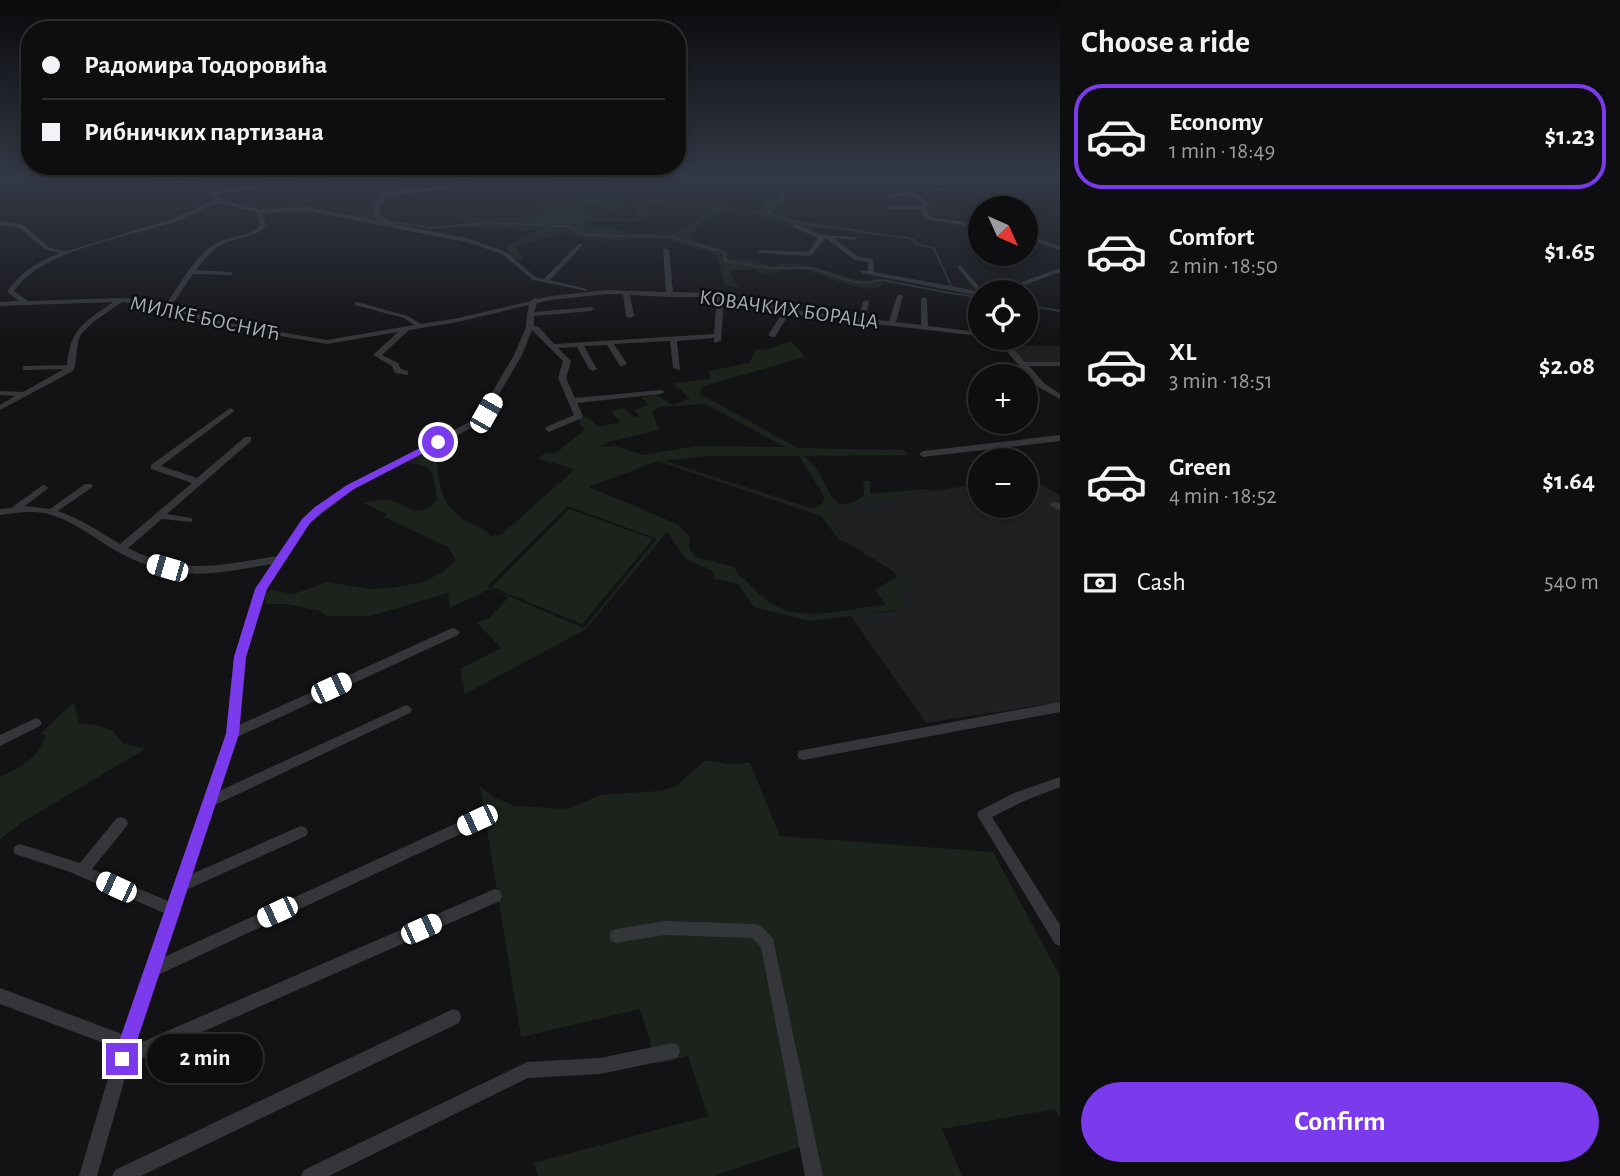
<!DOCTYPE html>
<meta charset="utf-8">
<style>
:root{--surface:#0e0e10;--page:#1c1c1e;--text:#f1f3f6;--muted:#9b9c9f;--line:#2e2e30;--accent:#7c3aed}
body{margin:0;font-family:"Alegreya Sans",sans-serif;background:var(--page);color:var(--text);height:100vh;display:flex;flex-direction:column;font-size:26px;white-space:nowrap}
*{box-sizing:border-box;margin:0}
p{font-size:23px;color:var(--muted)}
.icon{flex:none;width:38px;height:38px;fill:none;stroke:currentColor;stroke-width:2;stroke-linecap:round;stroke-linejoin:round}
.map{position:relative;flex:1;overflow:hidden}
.panel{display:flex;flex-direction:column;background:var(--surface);width:560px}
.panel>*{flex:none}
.banner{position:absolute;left:21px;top:21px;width:665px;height:154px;border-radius:28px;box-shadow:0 4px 10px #0003,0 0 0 2px var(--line);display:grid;align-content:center;height:154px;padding:0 21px;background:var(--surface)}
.needle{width:46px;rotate:135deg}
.buttons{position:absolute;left:968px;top:196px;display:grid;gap:14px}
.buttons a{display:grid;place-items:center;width:70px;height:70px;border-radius:50%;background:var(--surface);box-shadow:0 4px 10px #0003,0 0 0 2px var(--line);font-size:35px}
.end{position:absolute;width:32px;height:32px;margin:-16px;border:9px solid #7c3aed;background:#fff;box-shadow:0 0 0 4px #fff}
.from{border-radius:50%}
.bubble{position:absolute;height:49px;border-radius:24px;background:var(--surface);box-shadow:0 4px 10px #0003,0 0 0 2px var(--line);font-size:23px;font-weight:600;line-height:49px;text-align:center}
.car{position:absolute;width:21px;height:42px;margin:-21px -10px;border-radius:9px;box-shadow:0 0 5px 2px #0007;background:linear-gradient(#fff 24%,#345 0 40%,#fff 0 76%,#345 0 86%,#fff 0)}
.banner b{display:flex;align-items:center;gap:24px;height:66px;font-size:26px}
.banner b+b{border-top:2px solid var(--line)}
.banner i{width:18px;height:18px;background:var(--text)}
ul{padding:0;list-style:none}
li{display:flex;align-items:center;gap:21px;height:105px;margin:0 14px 10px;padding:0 7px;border:4px solid transparent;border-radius:28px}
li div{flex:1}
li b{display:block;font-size:26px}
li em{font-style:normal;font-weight:600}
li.active{border-color:var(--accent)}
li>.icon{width:63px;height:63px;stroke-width:1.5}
h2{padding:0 21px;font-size:32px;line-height:84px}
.pay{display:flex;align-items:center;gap:18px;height:77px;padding:0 21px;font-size:26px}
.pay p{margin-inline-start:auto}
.button{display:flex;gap:14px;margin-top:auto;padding:14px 21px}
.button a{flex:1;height:80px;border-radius:42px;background:var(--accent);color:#fff;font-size:28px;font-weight:600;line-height:80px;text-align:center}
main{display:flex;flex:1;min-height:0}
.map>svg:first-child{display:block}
.built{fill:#1f2022}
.green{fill:#1c231c;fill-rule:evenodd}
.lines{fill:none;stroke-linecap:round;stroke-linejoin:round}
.stream{stroke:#2a3338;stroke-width:2}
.minor{fill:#34363a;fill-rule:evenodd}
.route{fill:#7c3aed}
.labels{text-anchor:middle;stroke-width:5;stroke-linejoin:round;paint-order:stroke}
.far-street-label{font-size:21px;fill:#a5acb5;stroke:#0e0f10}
</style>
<main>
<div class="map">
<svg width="1060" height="1176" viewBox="0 0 1060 1176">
<rect width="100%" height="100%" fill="#131315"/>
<path class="built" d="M1006,346H1060V364H1022Z
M1030,477L1060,496V702L926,723L850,615L895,611L904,606L895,591L906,586L893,571L846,542L834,526L830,512L860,502L980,484V506H1026V478Z"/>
<path class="green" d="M358,176C369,176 392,176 400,183L393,191L382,195L377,215L380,222L353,218L367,208L380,189L376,183L356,182L362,179Z
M564,176H579L620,187L723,183L771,199L776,195L769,185L773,183L776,176H799L850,196L908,178L915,180L868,192L852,200C834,195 805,180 788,180L791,197L773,210V213L798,221L851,227L865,232L811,228L818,234L744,211H718L719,214L704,220L691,237L699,243L729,251L728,259L756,260L770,266L789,263L807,265L854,279L868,281L877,278L884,285C860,297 827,273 803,270C792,268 781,272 770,272L771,273L765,275L754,269L733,270L730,274L739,288L726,286L720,270L722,266L718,263L716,255C698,248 677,240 658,239C634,237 584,247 566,232L519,246L517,251L523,256V261L511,259L507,246L536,231L534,229L520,232L516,228H476L460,221L459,217L516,218L543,215L537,204L540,200C560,212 573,204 595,197C601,195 611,196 618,196L758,211L765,200L717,185L617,189L548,180ZM634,199L708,209L710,212L682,227L677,233L630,234L611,227L594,229L586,222L640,221L649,211L644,206L634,207L636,216L627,218L592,217L591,215L602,210L586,211L577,207L589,204L617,210L620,208V202Z
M791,341L805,357L708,385L701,389L700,394L798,448L903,450L909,455L803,456C823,468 823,491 839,504C848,505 858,502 864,494L863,481H870V494L924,489L933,491L860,502L830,512L834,526L846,542L839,540L821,516L658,461L589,487L677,524L689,536V549L696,557L734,567L738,574C751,584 762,599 776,606C808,623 852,607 886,605L875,590L898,576L907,586L895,591L905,606L902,609L810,621L754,607L738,584L715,579L712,571L686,559L667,532L586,629L465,694L460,669L501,648L477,623L489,618L509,597L490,589L450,608L448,593L370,616H327L320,611L287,604H266L264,595L271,590L294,594L327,582L369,589L391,588L424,582L444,571L456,560L448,547L384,517L387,514L363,503C370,502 379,499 386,500C408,501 415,524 437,500C433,473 436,465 406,463C418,456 424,450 436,459C441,487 440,506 467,521C477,527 483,526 490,536L501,535L574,470C563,464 550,464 538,458L547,452L555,454L584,430L578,419L587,417L598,427L620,422L611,411L624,408L633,417L639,416L634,410L648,405L641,397L657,395L672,405L690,399L673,383L710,379L709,371L749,363L756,349L766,350ZM705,404L785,447L696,446L644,455L614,446L599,447L608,442L659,430L652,411L661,407ZM704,456H799L824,496L823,503L816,508L807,507L665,461ZM568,506L657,539L584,628L487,587Z
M569,509L653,539L582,624L492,587Z
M74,702L79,723L96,725L113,731L124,744L145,749L23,822L0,839V777C21,767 39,758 46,735L40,734Z
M706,760L727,764L750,763L780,836L993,852L1060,976V1117L1055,1109L942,1129L962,1176H814L803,1146L713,1176H538L534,1163L708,1116L688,1056L657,1064L640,1009L521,1037L480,786L493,797L515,806L568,809L600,795L661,791L676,786Z"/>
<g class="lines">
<path class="stream" d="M783,176L778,183L783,199L771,203L767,209L769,214L794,222L913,239L916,244L934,248L952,288
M376,182L382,187L372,207L376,220L433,228L484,223L542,225
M551,226H566L585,235L670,237L720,251L725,254V261L769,268H812L850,281L862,283L881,280L961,295
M960,294L980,298
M1026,305L1060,311"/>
<path class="minor" d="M52,176H74L0,185V181Z
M132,176C156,176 192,178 213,192L281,182L293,176H301L282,185L216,194L220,200L259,209L308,207L382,222L374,215V206L380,196L379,195L386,187V184L362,181L331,182L329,179L362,176L388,181L391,183L392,187L388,193L476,181L557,180L573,177L576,179L557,184L476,185L386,196L380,206V214L392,224L467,238L506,252L537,278L544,279L578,244H582V246L550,280L587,289V291L533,280L502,254L466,242L308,211L262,213L266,226C254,238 240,237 225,243C213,248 204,260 196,270L230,272L232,273V275L193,274L172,305L217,321L327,340L414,325L404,318L355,305V303L357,302L408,316L421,324L458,318L531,301L535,298L538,299L551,296L607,290L666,292L663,250L666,248L669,250L673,292L721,293L791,310L859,318L863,302L866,300L869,302L865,319L889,321L897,296L900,294L903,296L896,322L921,325V299L924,297L927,299L928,326L980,332V336L789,314L775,337H772L768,335L783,312L724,298L721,341L714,343V338L677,341L680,370L673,368L670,341L614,344L627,364L623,366H620L607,345L584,346L597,369L593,371L589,369L577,347L558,348L571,361L566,378L575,398L661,390L665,392L661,394L577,403L583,416L582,418L549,432L545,429L546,427L574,415L558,378L563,361L532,330L522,355L483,422L354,489L310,523L266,589L246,657L239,725L450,629L454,628L460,632L458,635L237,737L219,791L402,707L406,705L410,707L412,710L410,713L215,805L192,874L296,828L301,826L306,828L308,832L306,836L186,890L180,908L181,910L164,957L472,816L477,814L482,816L484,820L482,824L158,975L135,1045L490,891L495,889L500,891L502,896L500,901L129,1064L97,1176H79L117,1048L0,1004V988L122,1034L164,913L70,872L15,854L13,850L15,846L20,844L80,863L116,819L121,817L126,819L128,823L126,827L92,869L168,901L226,734L234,657L256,589L273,564C237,569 196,580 160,569C146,565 133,560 120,553C96,540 75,521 48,514C32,510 16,513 0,515V509L11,508L43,485L46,486L48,488L46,490L25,506L50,509L85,484H91L93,486L91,488L58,511C81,519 100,532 120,544L192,483L151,469V465L230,408L234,410L233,412L161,466L197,478L245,437H251V441L167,514L191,518L193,520L191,522L162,519L128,548C183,576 220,565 277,556L303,519L348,485L477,418L514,355L526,327L527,314L529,305L458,322L409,330L382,355L398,363L401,369L408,371V375L395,373L392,366L373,355L398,332L327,344L215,325L171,309L148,304L122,302L93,322L81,334L78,342L75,367L73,371L0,410V405L15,396L0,395V391L23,392L64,369L26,370H23V366L67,365C70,328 85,322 113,302L0,306V302L19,301L7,292C21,271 37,263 60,253L46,250L19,228L0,225V221L23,225L50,248L67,251L172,219L215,200C197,176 157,185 132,176ZM218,203L256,212L260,226C247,238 229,235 215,244C193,257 181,284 166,304L148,300L121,298L28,301L14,291C41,250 128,237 174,222C189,217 203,208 218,203ZM607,294H623L626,316L630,318L634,316L630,295L670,297H717L714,334L554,344L539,327L534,326V316L591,311L594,309L591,307L534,312L537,303L551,300Z
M946,188L944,191L915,192L930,204L925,208L930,217L980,224V228L926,219L920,210H890L887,208L890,206H921L924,204C909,193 907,193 890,199L887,197C894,192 905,193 910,189Z
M793,225H797L822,235L856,237L857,238L854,240L833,238L859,257L873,259L874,272L977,291L957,267L960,265L984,292H980V296L861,273V271H868V262L855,260L825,238L812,255L810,256L758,253L757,252L760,250L808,252L818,238L793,227Z
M1026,234L1060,246V250L1026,238Z
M1060,268V272L1005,292H996Z
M980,303V314L977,312V305Z
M990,338C1007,338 1014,350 1025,362H1060V366H1029L1044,383L1060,394V399L1038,387L1002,346Z
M1060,435V441L923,457L919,454L923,451Z
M1054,502L1060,504V510L1049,505Z
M1060,702V712L803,760L799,759L797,755L799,751L803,750Z
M36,718L40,720L42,723L40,726L0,746V735Z
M1060,777V787L1024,801L992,817L1060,925V946L1055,944L977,815L979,811L1014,793Z
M665,921L756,924L761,926L773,939L823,1176H805L761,947L752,938L665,935L616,943L611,941L609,936L611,931L616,929Z
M453,1009L459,1011L461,1017L459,1023L141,1176H112L115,1170Z
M672,1043L678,1045L680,1051L678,1057L672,1059L600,1074L528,1078L329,1176H301L304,1170L527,1062L600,1058Z"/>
</g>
<linearGradient id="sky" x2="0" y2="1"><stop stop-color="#0a0a0c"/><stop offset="0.52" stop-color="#333946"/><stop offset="1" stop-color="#333946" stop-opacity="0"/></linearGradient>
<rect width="1060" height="341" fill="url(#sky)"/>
<path class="route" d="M438,439L443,442L441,444L354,489L322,512L310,523L267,589L246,657L239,734L131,1059L128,1065L122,1068L115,1065L113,1059L226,734L234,657L255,589L302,519L315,507L347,485Z"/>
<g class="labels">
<g class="far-street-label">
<text transform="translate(789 309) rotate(8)" y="7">КОВАЧКИХ БОРАЦА</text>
<text transform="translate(205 318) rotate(12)" y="7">МИЛКЕ БОСНИЋ</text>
</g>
</g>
</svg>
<div class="buttons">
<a><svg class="needle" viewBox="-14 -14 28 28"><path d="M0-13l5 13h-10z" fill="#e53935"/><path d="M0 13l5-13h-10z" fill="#9b9c9f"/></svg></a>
<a><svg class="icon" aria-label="locate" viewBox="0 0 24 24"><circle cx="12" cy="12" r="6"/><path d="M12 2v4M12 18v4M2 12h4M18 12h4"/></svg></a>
<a>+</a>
<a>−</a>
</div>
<i class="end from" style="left:438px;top:442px"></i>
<i class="end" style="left:122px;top:1059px"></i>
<div class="bubble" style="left:147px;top:1034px;width:116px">2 min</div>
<i class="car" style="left:486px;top:413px;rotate:30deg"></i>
<i class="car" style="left:167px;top:568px;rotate:286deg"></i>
<i class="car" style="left:331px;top:688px;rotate:65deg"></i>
<i class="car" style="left:477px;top:820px;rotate:245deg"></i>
<i class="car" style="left:116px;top:887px;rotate:295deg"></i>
<i class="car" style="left:277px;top:912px;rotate:245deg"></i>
<i class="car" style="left:421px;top:929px;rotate:66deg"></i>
<div class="banner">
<b><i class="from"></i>Радомира Тодоровића</b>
<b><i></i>Рибничких партизана</b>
</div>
</div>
<section class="panel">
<h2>Choose a ride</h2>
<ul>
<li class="active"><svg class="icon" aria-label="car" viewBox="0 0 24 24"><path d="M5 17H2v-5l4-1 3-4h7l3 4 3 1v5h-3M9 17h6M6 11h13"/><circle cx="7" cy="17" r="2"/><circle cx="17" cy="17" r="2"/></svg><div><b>Economy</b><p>1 min · 18:49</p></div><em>$1.23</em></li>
<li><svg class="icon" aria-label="car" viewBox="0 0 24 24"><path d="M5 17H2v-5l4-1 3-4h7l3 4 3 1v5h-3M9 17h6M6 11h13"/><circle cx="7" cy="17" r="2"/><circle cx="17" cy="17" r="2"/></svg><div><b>Comfort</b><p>2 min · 18:50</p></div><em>$1.65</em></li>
<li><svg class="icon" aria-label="car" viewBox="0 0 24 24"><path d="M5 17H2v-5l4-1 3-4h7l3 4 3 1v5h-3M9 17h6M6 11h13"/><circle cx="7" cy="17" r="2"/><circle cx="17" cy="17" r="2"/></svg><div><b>XL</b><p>3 min · 18:51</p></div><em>$2.08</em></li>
<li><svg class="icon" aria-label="car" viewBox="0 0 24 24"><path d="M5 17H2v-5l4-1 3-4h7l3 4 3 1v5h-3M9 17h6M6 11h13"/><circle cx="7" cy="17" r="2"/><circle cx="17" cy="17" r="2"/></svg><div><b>Green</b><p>4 min · 18:52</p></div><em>$1.64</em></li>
</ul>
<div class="pay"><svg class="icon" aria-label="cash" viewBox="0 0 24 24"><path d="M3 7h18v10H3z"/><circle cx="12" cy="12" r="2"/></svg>Cash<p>540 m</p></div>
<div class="button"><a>Confirm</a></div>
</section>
</main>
